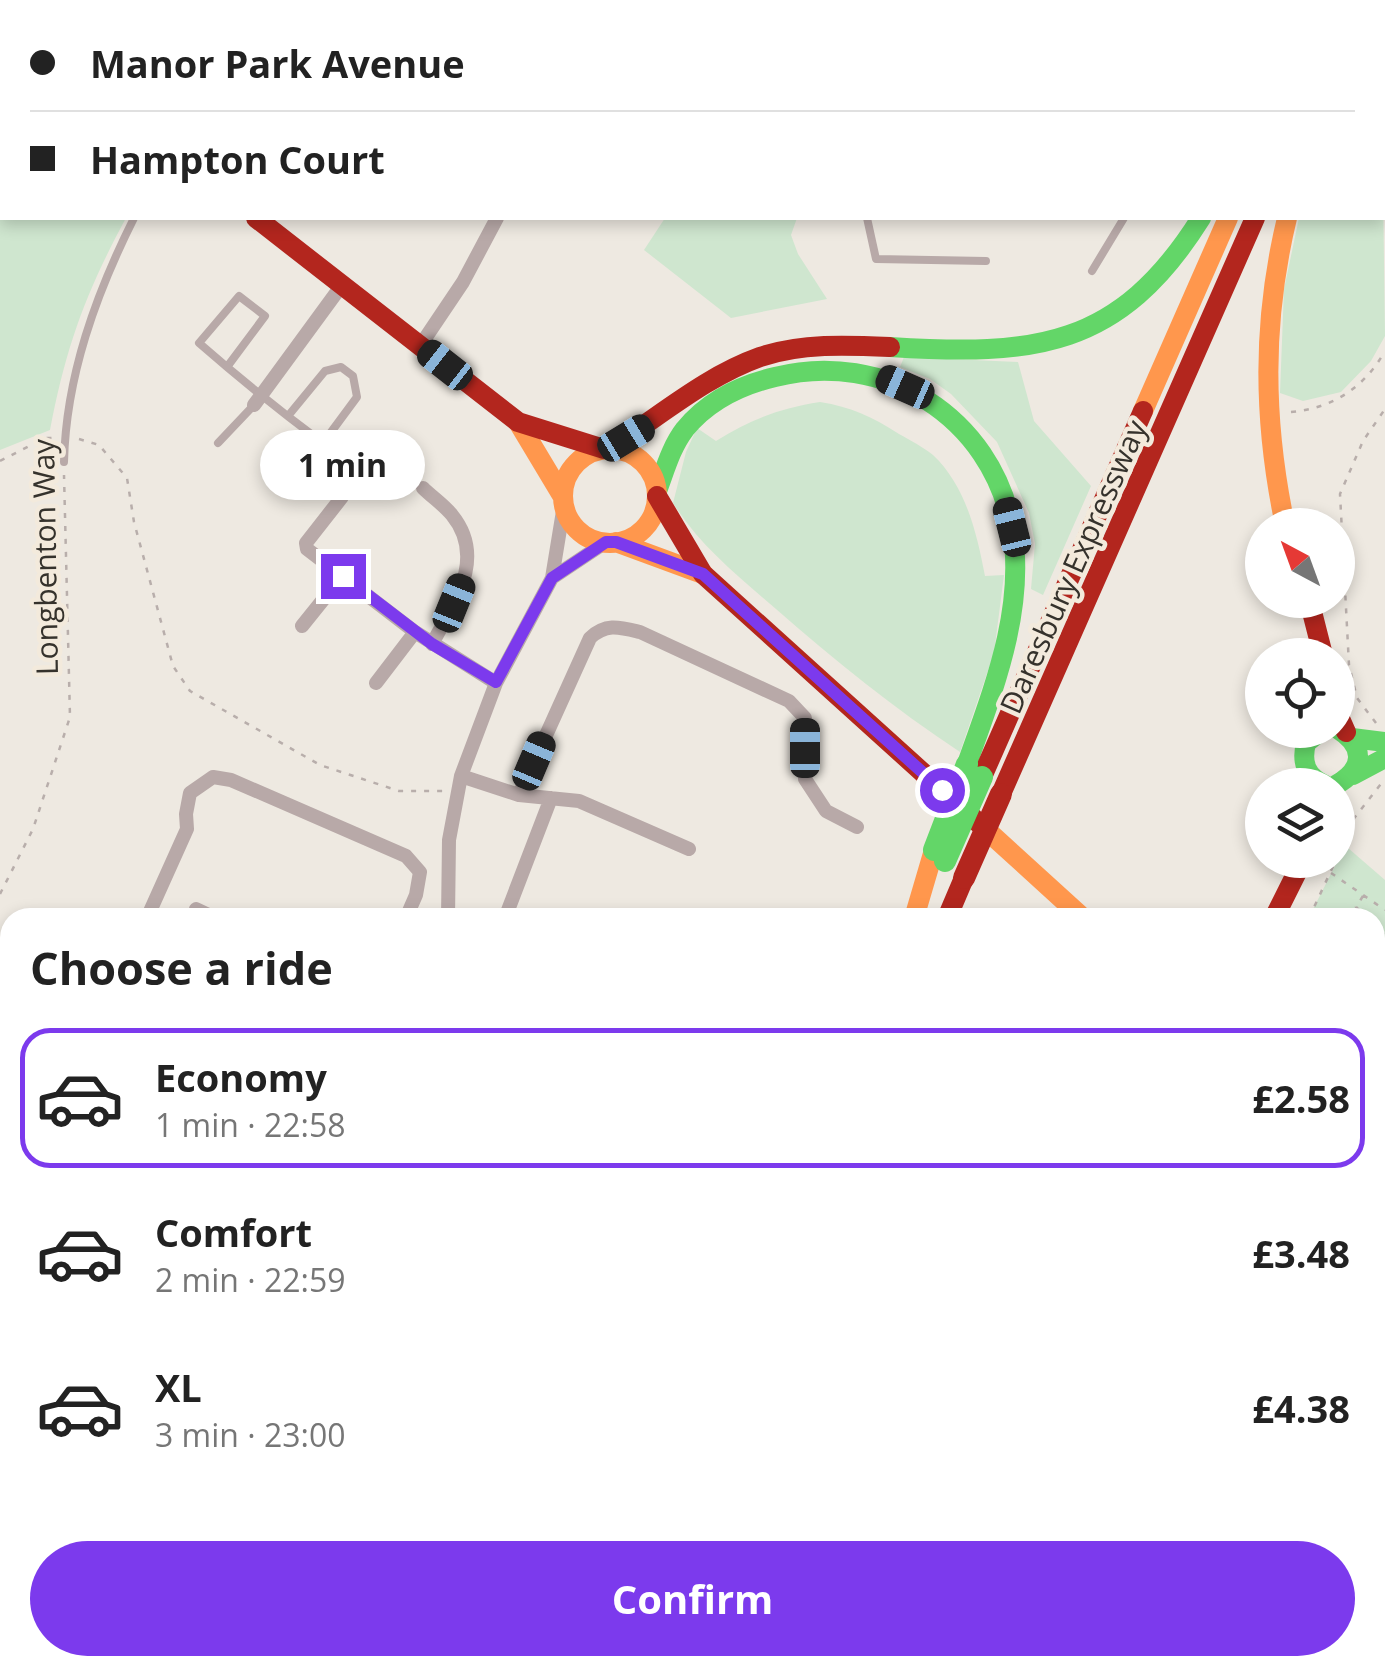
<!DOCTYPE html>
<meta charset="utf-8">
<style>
:root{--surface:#fff;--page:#f6f6f6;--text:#222;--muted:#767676;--line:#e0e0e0;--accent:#7c3aed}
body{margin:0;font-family:"Open Sans",sans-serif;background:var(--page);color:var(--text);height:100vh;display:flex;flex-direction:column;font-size:38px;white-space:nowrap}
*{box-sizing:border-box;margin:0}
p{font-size:32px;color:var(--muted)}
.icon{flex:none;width:55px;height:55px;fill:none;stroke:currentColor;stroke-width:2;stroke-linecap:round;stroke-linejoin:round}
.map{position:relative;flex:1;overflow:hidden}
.sheet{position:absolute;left:0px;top:908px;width:1385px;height:768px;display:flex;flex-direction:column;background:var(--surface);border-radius:30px 30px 0 0;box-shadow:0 5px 15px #0003}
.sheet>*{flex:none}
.banner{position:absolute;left:0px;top:0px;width:1385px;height:220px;box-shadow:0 5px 15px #0003;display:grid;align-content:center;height:220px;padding:0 30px;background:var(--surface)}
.needle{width:65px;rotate:319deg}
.tools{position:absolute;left:1245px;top:508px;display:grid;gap:20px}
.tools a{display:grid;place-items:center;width:110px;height:110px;border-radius:50%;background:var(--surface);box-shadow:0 5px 15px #0003;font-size:50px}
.end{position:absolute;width:45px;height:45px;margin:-22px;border:12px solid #7c3aed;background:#fff;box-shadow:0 0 0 5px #fff}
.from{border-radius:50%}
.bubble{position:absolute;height:70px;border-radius:35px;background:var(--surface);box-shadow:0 5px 15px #0003;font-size:32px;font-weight:700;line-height:70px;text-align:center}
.car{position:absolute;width:30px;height:60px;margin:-30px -15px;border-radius:12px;box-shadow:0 0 8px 2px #0007;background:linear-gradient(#222 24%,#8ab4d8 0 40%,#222 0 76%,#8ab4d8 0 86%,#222 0)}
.banner b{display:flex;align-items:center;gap:35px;height:95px;font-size:38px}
.banner b+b{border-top:2px solid var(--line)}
.banner i{width:25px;height:25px;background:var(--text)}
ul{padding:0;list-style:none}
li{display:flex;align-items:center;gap:30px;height:140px;margin:0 20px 15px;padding:0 10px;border:5px solid transparent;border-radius:30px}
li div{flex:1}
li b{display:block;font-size:38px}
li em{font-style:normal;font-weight:700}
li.on{border-color:var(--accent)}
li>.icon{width:90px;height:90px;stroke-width:1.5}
h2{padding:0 30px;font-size:45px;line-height:120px}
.action{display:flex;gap:20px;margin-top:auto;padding:20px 30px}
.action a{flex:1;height:115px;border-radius:60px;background:var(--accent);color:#fff;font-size:40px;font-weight:700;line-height:115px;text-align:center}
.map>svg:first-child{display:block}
.green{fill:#cfe6cf}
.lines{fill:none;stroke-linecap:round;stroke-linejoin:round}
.path{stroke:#b8aeab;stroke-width:2.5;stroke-dasharray:5 8;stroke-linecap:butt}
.lane{stroke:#b8a9a8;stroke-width:8}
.street{stroke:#b8a9a8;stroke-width:14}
.fast{stroke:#63d668;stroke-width:20}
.slow{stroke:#ff974d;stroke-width:20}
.jam{stroke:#b3261e;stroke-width:20}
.fast-bridge{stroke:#63d668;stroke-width:22}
.jam-bridge{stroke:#b3261e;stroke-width:22}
.route{stroke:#7c3aed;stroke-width:12}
.labels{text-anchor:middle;stroke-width:9;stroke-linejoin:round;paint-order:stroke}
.street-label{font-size:30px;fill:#35322c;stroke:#f3eadc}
</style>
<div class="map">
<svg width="1385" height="1673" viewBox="0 0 1385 1673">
<rect width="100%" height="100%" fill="#eee9e1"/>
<path class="green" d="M0,134L2,218H126C86,292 66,346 50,430L0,450Z
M1383,187L1385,336L1371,361L1341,392L1303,401L1280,393L1284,289L1299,218H1382Z
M665,218H797L791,235L798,254L827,299L731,318L644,250Z
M904,357L1018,362L1034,421L1091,486L1043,595L1031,589L1035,544L1029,513L997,442L951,394L930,379L900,367Z
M820,402C851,407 873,417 899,434C910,440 923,447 933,455C966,486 977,534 985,576L1004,575L994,653L960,752C895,709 834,660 776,609C738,576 700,546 673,503L686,452L697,428L716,441C750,420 780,408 820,402Z
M1340,848H1348L1385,880V984L1375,976V918L1309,917L1338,860Z
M1375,1345L1385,1350V1585L1375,1591Z
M0,1589L10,1611V1665H34L37,1673H0Z
M638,1665H1255L1243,1673H633Z"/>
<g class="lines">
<path class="path" d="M210,0V2
M254,0L259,2
M1216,0L1217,2
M230,2V0
M241,2L245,0
M634,2L636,0
M1382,81L1385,74
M1382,175L1385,178
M1291,412C1333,408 1364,388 1385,351
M79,439L99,445L127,478L134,522L173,666L190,691L320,765L399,791H445
M0,461L45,438H53
M1376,723L1357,698L1349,665L1340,494L1363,441L1385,409
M1338,855L1348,826L1384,780
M1331,873L1385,910
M0,894L33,829L70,717L64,475
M1363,896L1356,907L1367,918
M1309,918L1336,860
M1375,924L1385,933
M1375,1149L1385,1159
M0,1191L10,1192
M1375,1421L1385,1425
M1375,1575L1385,1570
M1375,1632L1385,1626
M754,1665V1673
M1216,1673L1228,1665
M1307,1673L1320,1665"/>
<path class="lane" d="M853,0L855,2
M989,0L996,2
M703,2L704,0
M947,2V0
M0,80L2,75
M0,107L2,109
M867,218L876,259L986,261
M1092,271L1124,218
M227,367L265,316L239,296L199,343C239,378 280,411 323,443L357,397L353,376L341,367L325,371L288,416
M218,443L254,405
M64,462C66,376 96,294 134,218
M0,1254L10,1257
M0,1330L5,1332L0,1353
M0,1438L10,1441
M0,1488L10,1491
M286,1673L288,1665"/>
<path class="street" d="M614,2L615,0
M420,346L463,282L497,218
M254,405L342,285
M423,488C432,497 444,505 452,515C487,558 454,603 432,644
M342,497L306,543L307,549L415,632L496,683
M552,578L606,542
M302,626L343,575
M376,683L415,632
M461,776L519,795L579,801L689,849
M519,795L590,638C606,623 619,627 640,632L789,701L805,718V779L826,811L857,827
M196,909L215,918
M147,918L187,829L186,814L190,793L213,777L231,780L406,856L420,872L416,895L406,918
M448,918L449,840L461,776L496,683L552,578L564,505
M505,918L551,798
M224,1673L226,1665"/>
<path class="fast" d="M1313,2L1315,0
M890,347C1034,356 1119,349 1201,218
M657,491C665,470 671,447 685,429C708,401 741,385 775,377C884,349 992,417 1012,528C1026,609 993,690 967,764
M1322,730L1306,743C1301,763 1306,776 1325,785
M1352,738L1385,742
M1353,775L1385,758
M1336,785C1364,769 1366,747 1338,729
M1375,1115L1385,1121
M560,1673L565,1665"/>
<path class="slow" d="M1350,2L1351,0
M1143,411L1228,218
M518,422L563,497
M563 496a47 47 0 1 1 94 0a47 47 0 1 1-94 0Z
M1285,525C1263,420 1262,322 1287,218
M616,542L703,574
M983,827L1083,918
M914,918L934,850
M592,1673L597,1665"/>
<path class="jam" d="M0,30L2,31
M256,218L518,422L604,449
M608,449C658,418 704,377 760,357C801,343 847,345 890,347
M657,496L703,574L983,827
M1309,600L1323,655
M1338,714L1346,732
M982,777L1143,411
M1001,794L1255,218
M947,918L964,878
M1274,918L1303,860"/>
<path class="fast-bridge" d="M934,850L967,764
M945,861L982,777"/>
<path class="jam-bridge" d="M964,878L1001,794"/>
</g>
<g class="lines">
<path class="route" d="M343,576L432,644L496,682L552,578L606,542H616L703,574L942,790"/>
</g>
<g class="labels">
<g class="street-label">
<text transform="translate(46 557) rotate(-91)" y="10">Longbenton Way</text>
<text transform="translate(1074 567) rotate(-66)" y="10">Daresbury Expressway</text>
</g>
</g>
</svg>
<div class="tools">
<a><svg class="needle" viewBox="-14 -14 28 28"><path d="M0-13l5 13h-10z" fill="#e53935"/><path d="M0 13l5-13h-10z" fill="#767676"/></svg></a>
<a><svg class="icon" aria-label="locate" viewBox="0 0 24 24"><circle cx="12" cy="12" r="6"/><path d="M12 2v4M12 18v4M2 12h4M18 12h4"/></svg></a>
<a><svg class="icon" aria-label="layers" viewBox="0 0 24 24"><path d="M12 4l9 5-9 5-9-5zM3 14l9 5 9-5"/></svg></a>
</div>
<i class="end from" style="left:942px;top:790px"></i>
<i class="end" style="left:343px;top:576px"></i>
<div class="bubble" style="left:260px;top:430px;width:165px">1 min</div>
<i class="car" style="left:445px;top:365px;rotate:308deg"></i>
<i class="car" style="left:905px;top:387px;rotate:294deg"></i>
<i class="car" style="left:626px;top:438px;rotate:59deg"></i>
<i class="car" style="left:1012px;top:527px;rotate:346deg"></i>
<i class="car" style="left:454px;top:603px;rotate:22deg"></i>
<i class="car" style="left:805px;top:748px;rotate:0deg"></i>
<i class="car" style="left:534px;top:761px;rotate:23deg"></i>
<div class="banner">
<b><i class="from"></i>Manor Park Avenue</b>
<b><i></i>Hampton Court</b>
</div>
<section class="sheet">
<h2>Choose a ride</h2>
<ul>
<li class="on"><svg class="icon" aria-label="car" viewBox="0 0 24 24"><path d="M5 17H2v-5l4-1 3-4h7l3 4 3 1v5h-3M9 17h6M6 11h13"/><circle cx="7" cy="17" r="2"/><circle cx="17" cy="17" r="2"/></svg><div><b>Economy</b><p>1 min · 22:58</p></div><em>£2.58</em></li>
<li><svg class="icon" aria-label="car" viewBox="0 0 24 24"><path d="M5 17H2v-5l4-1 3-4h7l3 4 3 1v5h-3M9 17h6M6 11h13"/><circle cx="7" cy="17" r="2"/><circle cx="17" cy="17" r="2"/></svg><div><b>Comfort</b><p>2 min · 22:59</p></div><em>£3.48</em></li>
<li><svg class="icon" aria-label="car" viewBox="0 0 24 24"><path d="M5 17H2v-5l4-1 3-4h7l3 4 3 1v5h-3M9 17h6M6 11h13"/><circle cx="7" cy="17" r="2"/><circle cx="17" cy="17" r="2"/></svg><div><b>XL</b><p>3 min · 23:00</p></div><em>£4.38</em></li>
</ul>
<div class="action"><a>Confirm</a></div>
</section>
</div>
